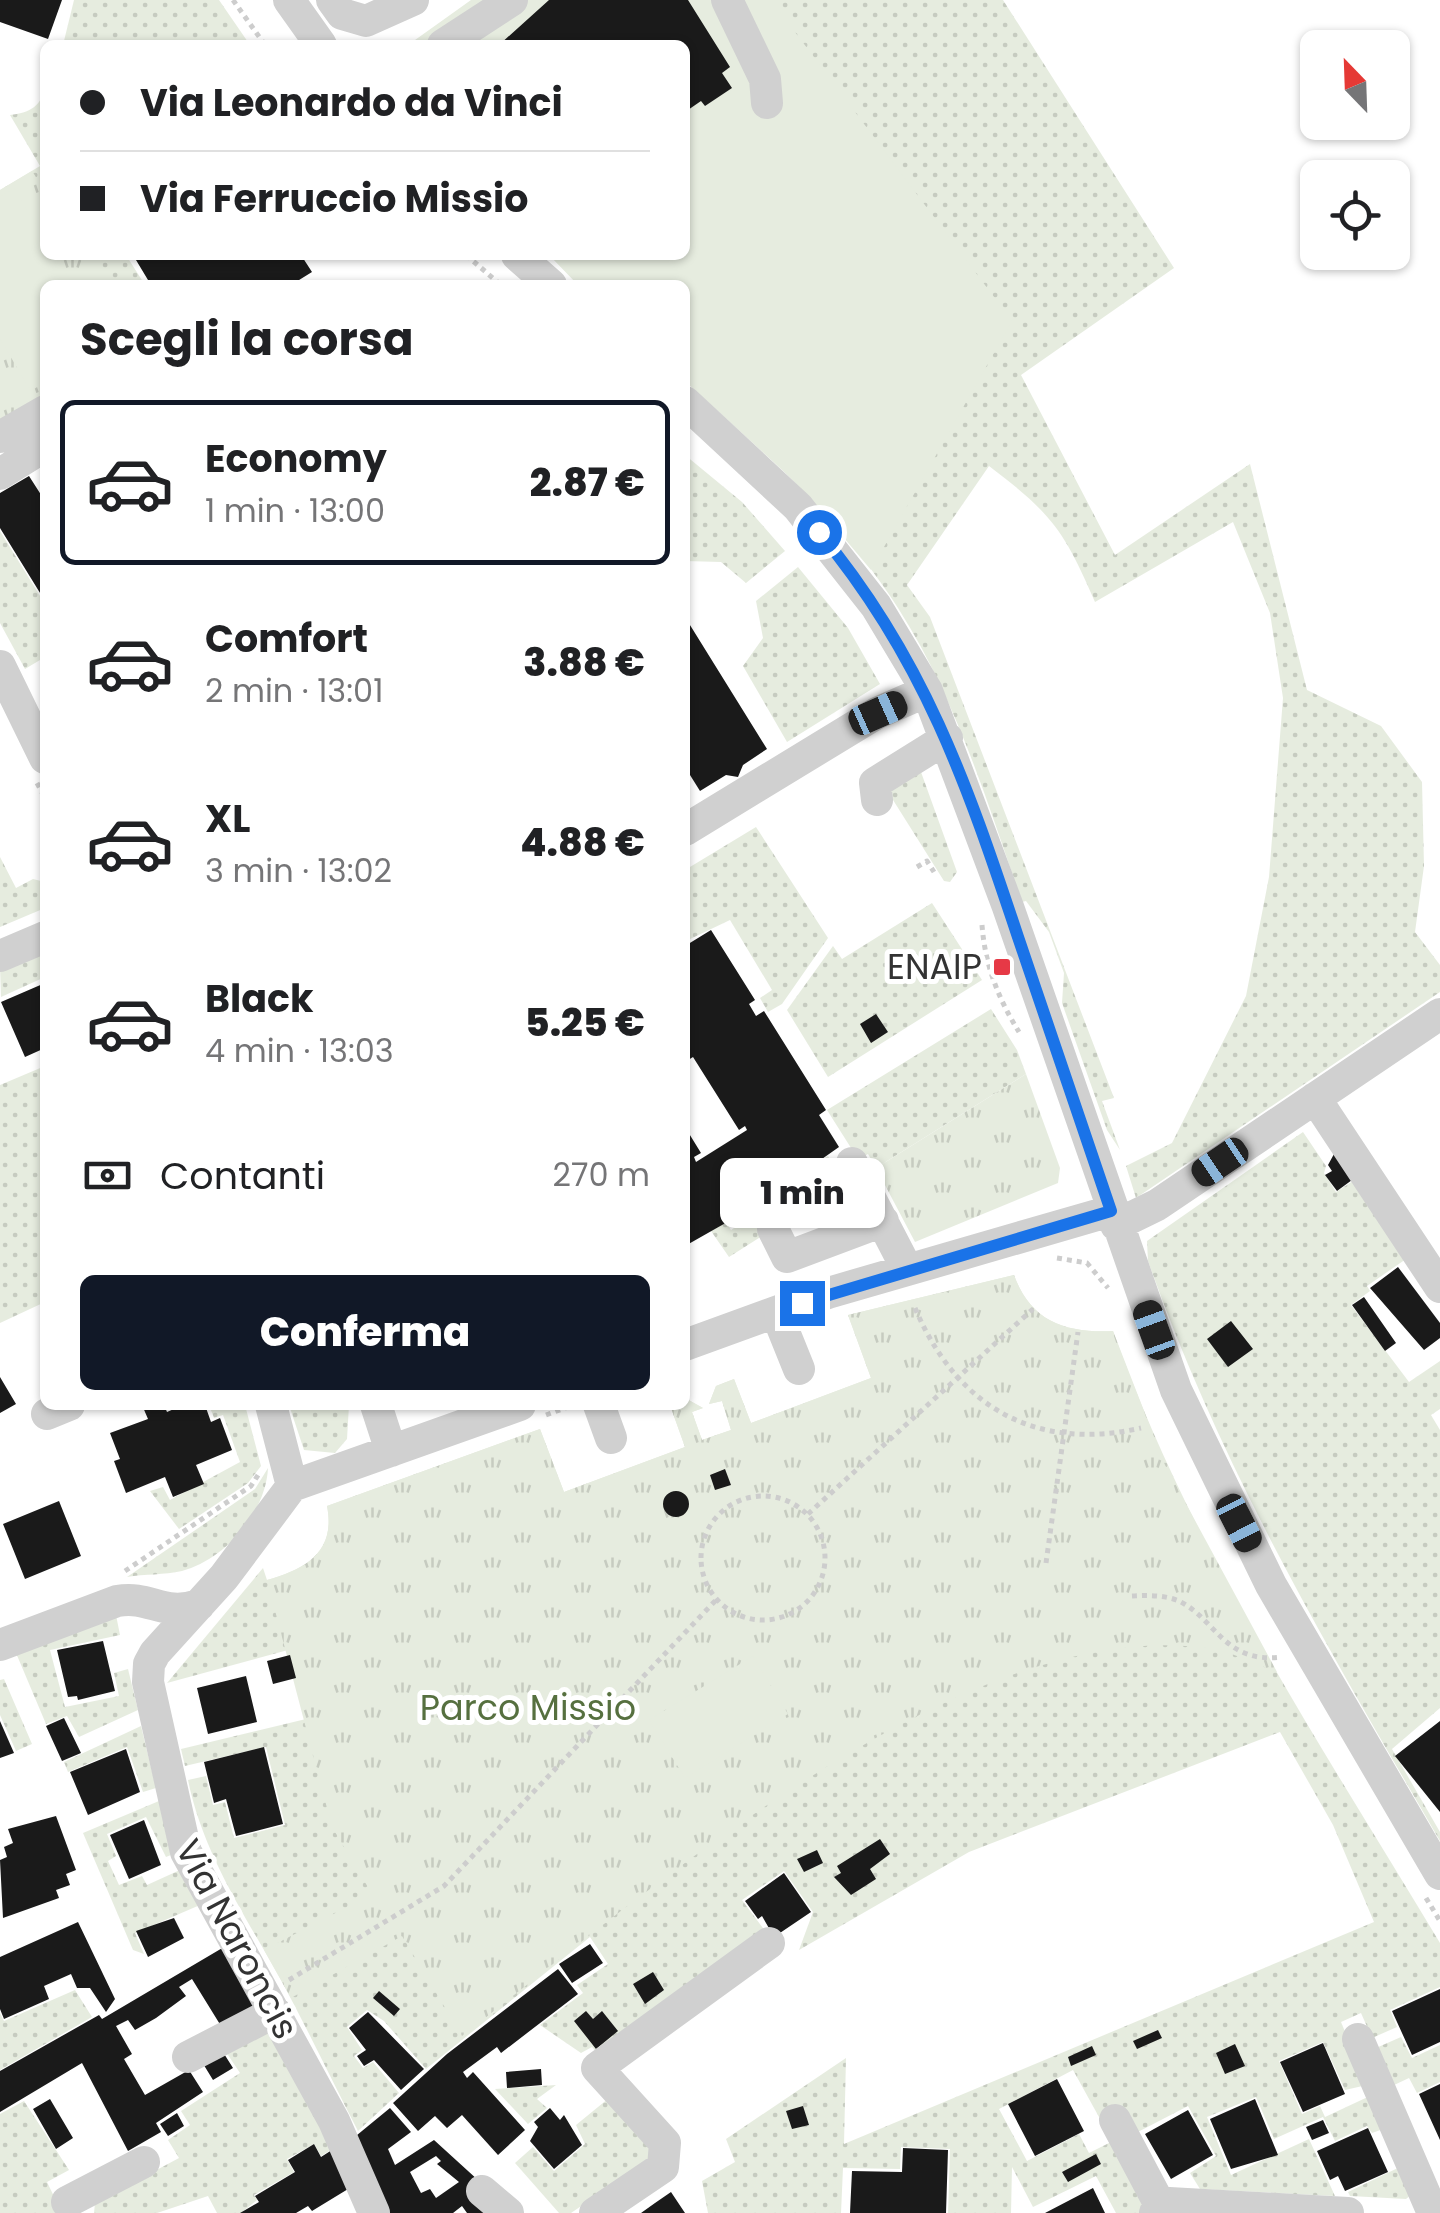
<!DOCTYPE html>
<html lang="it">
<meta charset="utf-8">
<style>
:root{--surface:#fff;--page:#f6f6f6;--text:#202124;--muted:#757577;--line:#e0e0e0;--accent:#111827}
body{margin:0;font-family:Poppins,sans-serif;background:var(--page);color:var(--text);height:100vh;display:flex;flex-direction:column;font-size:38px;white-space:nowrap}
*{box-sizing:border-box;margin:0}
p{font-size:32px;color:var(--muted)}
.icon{flex:none;width:55px;height:55px;fill:none;stroke:currentColor;stroke-width:2;stroke-linecap:round;stroke-linejoin:round}
.map{position:relative;flex:1;overflow:hidden}
.drawer{position:absolute;left:40px;top:280px;width:650px;height:1130px;display:flex;flex-direction:column;background:var(--surface);border-radius:15px;box-shadow:0 2px 8px #0004}
.drawer>*{flex:none}
.guide{position:absolute;left:40px;top:40px;width:650px;height:220px;border-radius:15px;box-shadow:0 2px 8px #0004;display:grid;align-content:center;height:220px;padding:0 40px;background:var(--surface)}
.needle{width:65px;rotate:337deg}
.controls{position:absolute;left:1300px;top:30px;display:grid;gap:20px}
.controls a{display:grid;place-items:center;width:110px;height:110px;border-radius:15px;background:var(--surface);box-shadow:0 2px 8px #0004;font-size:50px}
.end{position:absolute;width:45px;height:45px;margin:-22px;border:12px solid #1a73e8;background:#fff;box-shadow:0 0 0 5px #fff}
.from{border-radius:50%}
.bubble{position:absolute;height:70px;border-radius:15px;background:var(--surface);box-shadow:0 2px 8px #0004;font-size:32px;font-weight:800;line-height:70px;text-align:center}
.car{position:absolute;width:30px;height:60px;margin:-30px -15px;border-radius:12px;box-shadow:0 0 8px 2px #0007;background:linear-gradient(#222 24%,#8ab4d8 0 40%,#222 0 76%,#8ab4d8 0 86%,#222 0)}
.guide b{display:flex;align-items:center;gap:35px;height:95px;font-size:38px}
.guide b+b{border-top:2px solid var(--line)}
.guide i{width:25px;height:25px;background:var(--text)}
ul{padding:0;list-style:none}
li{display:flex;align-items:center;gap:30px;height:165px;margin:0 20px 15px;padding:0 20px;border:5px solid transparent;border-radius:15px}
li div{flex:1}
li b{display:block;font-size:38px}
li em{font-style:normal;font-weight:800}
li.active{border-color:var(--accent)}
li>.icon{width:90px;height:90px;stroke-width:1.5}
h2{padding:0 40px;font-size:45px;line-height:120px}
.pay{display:flex;align-items:center;gap:25px;height:110px;padding:0 40px;font-size:38px}
.pay p{margin-inline-start:auto}
.primary-button{display:flex;gap:20px;margin-top:auto;padding:20px 40px}
.primary-button a{flex:1;height:115px;border-radius:15px;background:var(--accent);color:#fff;font-size:40px;font-weight:800;line-height:115px;text-align:center}
.map>svg:first-child{display:block}
.grass{fill:url(#grass-dots)}
.park{fill:url(#park-tufts)}
.pitch{fill:#e6ecdf}
.building{fill:#1a1a1a;fill-rule:evenodd}
.lines{fill:none;stroke-linecap:round;stroke-linejoin:round}
.path{stroke:#cdcdcd;stroke-width:5;stroke-dasharray:5 5;stroke-linecap:butt}
.minor{stroke:#d0d0d0;stroke-width:32}
.route{stroke:#1a73e8;stroke-width:12}
.poi-dot{fill:#e63946;stroke:#fff;stroke-width:4}
.labels{text-anchor:middle;stroke-width:10;stroke-linejoin:round;paint-order:stroke}
.poi-label{font-size:35px;fill:#333;stroke:#fff;text-anchor:end}
.park-label{font-size:35px;fill:#56703f;stroke:#fff}
.street-label{font-size:35px;fill:#333;stroke:#fff}
</style>
<div class="map">
<svg width="1440" height="2213" viewBox="0 0 1440 2213">
<defs>
<pattern id="grass-dots" width="8" height="8" patternUnits="userSpaceOnUse" patternTransform="scale(2.5)"><rect width="8" height="8" fill="#e6ecdf"/><path d="M2 2h.1M6 6h.1" fill="none" stroke="#c6cbc0" stroke-width="1.8" stroke-linecap="round"/></pattern>
<pattern id="park-tufts" width="24" height="20" patternUnits="userSpaceOnUse" patternTransform="scale(2.5)"><rect width="24" height="20" fill="#e6ecdf"/><path d="M3 7l-1-3M5 7V3M7 7l1-3M15 17l-1-3M17 17v-4M19 17l1-3" fill="none" stroke="#c6cbc0"/></pattern>
</defs>
<rect width="100%" height="100%" fill="#fff"/>
<path class="grass" d="M74,0H219L250,45H63Z
M746,0H1003L1174,268L1021,375L1115,555L1250,464L1307,690L1381,726L1422,782L1424,866L1415,932L1440,965V992L1136,1198L1126,1166L1172,1143L1246,996L1269,877L1283,698L1270,613L1233,522L1095,602C1064,530 1051,513 989,466L907,585L930,617L1114,1098L1102,1101L1120,1150L1107,1130L1062,1003L1064,973L1049,932L1026,901L1022,902C987,801 956,699 898,608C841,519 763,450 685,381V348Z
M45,85V239L0,190L40,166L10,115C29,113 43,106 45,85Z
M55,255H126L145,285H73Z
M685,455L742,502L785,551L746,583L721,562L685,561Z
M0,531L45,604V657L25,669L0,623Z
M798,567L848,628L880,684L787,742L743,666L763,638L756,601Z
M921,772L957,872L950,882L944,881L888,792Z
M756,827L828,938L782,1004L768,1012L760,998L772,990L730,920L688,940L685,936V870Z
M0,857L16,888L33,879L45,882V908L0,927Z
M932,903L982,980L828,1077L787,1010L833,946L842,959Z
M45,947V977L1,997L0,967Z
M991,1009L1017,1050L1026,1074L876,1168L868,1154L858,1159L827,1110Z
M45,1066V1302L0,1323V1085Z
M1303,1132L1326,1166L1324,1173L1336,1192L1353,1181L1406,1259L1367,1286L1370,1291L1351,1305L1409,1382L1440,1361V1409L1431,1415L1440,1430V1708L1392,1749L1440,1832V1841C1328,1648 1223,1473 1148,1261L1147,1241Z
M828,1156L843,1184L786,1221L775,1203L796,1190L791,1179Z
M754,1215L765,1234L729,1257L711,1231L726,1222L731,1230Z
M1014,1275C1031,1322 1066,1333 1113,1331C1191,1550 1321,1745 1440,1943V1987L1390,2010L1397,2027L1372,2038L1361,2013L1341,2022L1367,2085L1345,2090L1323,2042L1279,2061L1302,2114L1320,2106L1325,2117L1372,2095L1386,2128L1372,2133L1367,2126L1335,2141L1323,2117L1274,2139L1256,2097L1207,2117L1231,2175L1309,2139L1335,2196L1200,2189L1190,2173L1216,2156L1188,2106L1134,2134L1120,2107L1099,2117L1073,2070L999,2109L1027,2161L1079,2134L1089,2153L1113,2141L1146,2203L1141,2213H1116L1096,2176L1033,2207L1012,2167L1011,2213H948L950,2149L901,2147L900,2169L843,2168L841,2213H708L702,2181L735,2162L726,2139L846,2058L844,2144L1374,1922L1333,1825L1280,1732L969,1852L799,1950L813,1912L784,1871L742,1900L768,1935L599,2055L592,2047L581,2053L540,2025L583,1993L577,1985L608,1964L590,1937L426,2069L384,2021L367,2010L347,2027L362,2050L354,2056L363,2068L373,2062L399,2093L358,2131C332,2081 308,2030 281,1980C245,1915 203,1854 188,1780L206,1776L213,1805L225,1802L234,1838L285,1825L266,1747L185,1766L181,1749L306,1719L288,1650L167,1683L263,1568L267,1580C307,1569 336,1551 327,1506L540,1429L564,1492L685,1447L670,1405H685V1398L703,1408L692,1412L702,1440L731,1430L722,1401L709,1404L716,1386L734,1379L751,1423L871,1378L848,1315Z
M209,1405H245L261,1466L248,1483L179,1529L150,1491L163,1487L170,1500L240,1462L223,1415L214,1418Z
M289,1405H349L347,1439L335,1453L304,1450Z
M268,1468C266,1512 226,1559 182,1571C164,1575 145,1574 127,1577L255,1489Z
M116,1615L120,1635L50,1650L65,1707L119,1696L114,1673L128,1669L138,1710L79,1737L67,1716L46,1724L16,1653Z
M4,1679L32,1744L16,1751L0,1715V1680Z
M141,1726L156,1788L143,1792L127,1747L68,1772L64,1762Z
M159,1801L171,1855L166,1857L146,1817L107,1834L116,1856L108,1861L119,1885L142,1876L147,1885L180,1870L200,1905L135,1933L144,1954L133,1950L83,1833Z
M75,1990L92,2017L0,2070V2013L4,2021Z
M271,2032L336,2147L321,2156L314,2144L287,2159L294,2172L254,2195L257,2200L241,2213H217L208,2196L157,2213H94L95,2203L179,2158L168,2140L190,2125L181,2111L240,2073L224,2049Z
M1401,2037L1412,2058L1440,2045V2082L1417,2093L1409,2078L1392,2086L1376,2048Z
M556,2085L537,2099L547,2108L528,2124L495,2089Z
M609,2098L659,2153L571,2213H559L515,2163L533,2147L554,2171L585,2144L576,2125Z
M24,2101L69,2170L47,2182L62,2213H0V2114Z
M1402,2166L1411,2195L1406,2199L1350,2196L1348,2192Z"/>
<path class="park" d="M32,171L45,191V255H87L107,285H45V423L0,451V190Z
M1026,1074L1060,1168L1058,1183L915,1242L876,1168Z
M1014,1275C1031,1322 1066,1333 1113,1331L1165,1465L1277,1672C1257,1665 1235,1653 1213,1649C969,1609 644,1895 462,2036L402,1936L291,1998L264,1950L372,1894L332,1827L267,1580C306,1569 336,1552 327,1506L540,1429L564,1492L685,1447L670,1405H685V1398L703,1408L692,1412L702,1440L731,1430L722,1401L709,1404L716,1386L734,1379L751,1423L871,1378L848,1315Z"/>
<path class="pitch" d="M471,0H771L1012,321L871,570L802,488L685,381V285H578L549,255H685V45H408Z
M14,188L45,239V255H55L73,285H45V382L31,391L0,339V197Z
M753,1656L788,1714L685,1778L649,1720Z"/>
<path class="building" d="M0,0H62L48,39L0,22Z
M549,0H688L730,67L722,73L732,88L705,106L701,101L685,112V45H499Z
M133,255H301L312,272L291,285H151Z
M29,476L45,501V601L0,528V493Z
M685,617L767,749L743,765L738,777L726,775L700,791L685,767Z
M711,930L755,1000L749,1004L756,1016L764,1011L826,1110L819,1115L839,1147L765,1199L784,1229L770,1237L752,1208L685,1246V1127L701,1153L694,1157L696,1162L747,1130L745,1126L739,1130L693,1057L685,1062V946Z
M45,983V1048L25,1057L1,1002Z
M876,1014L888,1032L871,1043L860,1024Z
M1334,1154L1352,1180L1337,1191L1325,1175L1332,1171L1328,1165Z
M1398,1267L1440,1323V1338L1424,1350L1370,1288Z
M1364,1297L1396,1343L1385,1351L1352,1305Z
M1231,1321L1253,1349L1228,1367L1207,1339Z
M0,1377L16,1404L0,1413Z
M142,1405H164L167,1412L183,1405H205L211,1422L220,1418L232,1450L196,1465L204,1484L173,1497L165,1477L126,1493L114,1461L120,1459L110,1433L148,1419Z
M725,1469L731,1485L715,1490L710,1475Z
M663 1504a13 13 0 1 1 26 0a13 13 0 1 1-26 0Z
M59,1501L81,1556L25,1579L3,1524Z
M103,1641L115,1691L78,1700L77,1696L68,1697L57,1650Z
M290,1655L296,1678L273,1684L267,1661Z
M246,1676L257,1722L208,1734L197,1688Z
M64,1718L81,1753L62,1761L46,1726Z
M0,1721L14,1753L0,1758Z
M1440,1721V1812L1395,1756Z
M264,1747L283,1824L236,1836L226,1799L214,1803L204,1762Z
M126,1749L140,1792L88,1815L70,1772Z
M56,1816L76,1870L66,1874L70,1885L56,1890L59,1898L3,1918L0,1860L7,1857L4,1847L13,1843L8,1829Z
M144,1820L161,1865L129,1879L110,1835Z
M880,1839L890,1854L870,1869L876,1879L851,1895L834,1877L841,1873L837,1866Z
M817,1850L823,1863L804,1872L797,1859Z
M784,1873L811,1912L774,1937L762,1916L758,1919L745,1901Z
M174,1918L184,1938L148,1957L136,1931Z
M78,1922L115,1999L106,2012L90,1988H77L71,1974L44,1986L49,1999L4,2019L0,2009V1957Z
M590,1944L603,1963L572,1983L559,1964Z
M224,1947L262,2009L221,2026L192,1979L179,1987L186,1996L156,2018L135,2030L128,2020L116,2026L132,2054L124,2059L145,2095L189,2070L203,2092L156,2123L161,2132L128,2151L82,2063L0,2112V2071L99,2015L102,2019Z
M558,1969L578,1994L501,2053L497,2047L463,2072L467,2078L473,2072L525,2130L498,2155L462,2115L447,2128L435,2116L418,2131L393,2103L447,2054Z
M653,1972L664,1990L645,2004L633,1984Z
M1440,1989V2042L1412,2055L1392,2011Z
M379,1991L400,2009L394,2016L373,1998Z
M586,2011L593,2019L602,2011L618,2031L596,2049L574,2021Z
M368,2012L424,2069L401,2090L374,2060L364,2066L357,2056L366,2050L349,2028Z
M1158,2030L1162,2038L1137,2049L1133,2041Z
M1323,2043L1345,2094L1303,2112L1280,2062Z
M1235,2044L1245,2066L1225,2074L1216,2053Z
M1092,2046L1096,2055L1071,2066L1068,2057Z
M221,2049L233,2068L213,2080L202,2062Z
M541,2069L542,2085L507,2088L506,2072Z
M1057,2079L1084,2131L1035,2156L1008,2104Z
M1440,2084V2140L1419,2094Z
M50,2099L73,2138L56,2149L33,2109Z
M1255,2099L1278,2155L1231,2169L1210,2119Z
M803,2106L809,2125L792,2129L786,2111Z
M390,2108L411,2132L388,2149L395,2165L434,2140L479,2181L496,2213H467L462,2206L453,2213H383L351,2140ZM436,2156L441,2161L437,2164L459,2182L436,2198L430,2189L421,2193L410,2172Z
M550,2108L560,2120L564,2115L582,2145L554,2169L530,2141L538,2127L534,2122Z
M1188,2110L1213,2155L1171,2179L1145,2134Z
M177,2113L184,2126L168,2136L160,2124Z
M1323,2120L1329,2133L1312,2140L1306,2127Z
M1368,2128L1388,2172L1345,2191L1338,2176L1330,2180L1317,2151Z
M314,2144L321,2157L335,2148L353,2186L312,2211L308,2206L296,2213H240L259,2202L255,2196L295,2172L288,2160Z
M903,2148L948,2150L946,2213H850L852,2171L902,2172Z
M1096,2154L1101,2164L1068,2182L1062,2172Z
M1093,2188L1105,2213H1045Z
M671,2192L685,2213H641L655,2203Z"/>
<g class="lines">
<path class="path" d="M233,0L265,45
M466,255L501,285
M37,783L45,798
M917,867L927,861L934,872
M982,925C985,965 998,998 1019,1032
M1057,1258L1087,1263L1108,1288
M915,1308C957,1407 1035,1452 1141,1428
M546,1415L573,1405
M701 1558a62 62 0 1 1 124 0a62 62 0 1 1-124 0Z
M808,1514L1033,1309
M1046,1563L1078,1332
M125,1571L251,1486L260,1472
M1132,1596C1147,1595 1165,1595 1179,1601C1216,1619 1224,1664 1281,1657
M1426,1898L1440,1921
M289,1980L444,1886L717,1599"/>
<path class="minor" d="M289,0L321,45
M332,0L342,14L366,21L413,0
M727,0L765,79L767,103
M443,45L512,0
M517,255L551,285
M685,402L798,507L876,606L927,691L1008,907L1176,1390L1271,1585L1440,1874
M0,437L45,411
M0,474L45,446
M0,666L45,758
M877,800L875,783L947,738
M685,830L877,713L927,691
M0,956L45,937
M1315,1098L1440,1287
M852,1163L907,1269
M1116,1225L1157,1205L1440,1014
M773,1229L787,1257L883,1221
M776,1312L799,1369
M685,1345L828,1293L1111,1211
M271,1405L292,1486L224,1577L155,1653L149,1664L148,1682L186,1852L334,2121L374,2213
M376,1405L391,1451
M599,1405L611,1438
M47,1414L69,1405
M292,1486L520,1405
M0,1645L117,1601C151,1595 162,1617 199,1605
M1358,2039L1433,2213
M188,2057L275,2012
M1115,2120L1160,2205
M482,2191L508,2213
M67,2202L144,2162
M595,2213L663,2167L665,2143L597,2068L769,1943
M1155,2213L1169,2203L1348,2213"/>
</g>
<g class="lines">
<path class="route" d="M802,1303L1111,1211C1080,1120 1049,1029 1018,937C967,784 924,658 819,532"/>
</g>
<rect class="poi-dot" x="992" y="957" width="20" height="20" rx="5"/>
<g class="labels">
<g class="poi-label">
<text x="982" y="979">ENAIP</text>
</g>
<g class="park-label">
<text x="528" y="1720">Parco Missio</text>
</g>
<g class="street-label">
<text transform="translate(237 1939) rotate(62)" y="12">Via Naroncis</text>
</g>
</g>
</svg>
<div class="controls">
<a><svg class="needle" viewBox="-14 -14 28 28"><path d="M0-13l5 13h-10z" fill="#e53935"/><path d="M0 13l5-13h-10z" fill="#757577"/></svg></a>
<a><svg class="icon" aria-label="locate" viewBox="0 0 24 24"><circle cx="12" cy="12" r="6"/><path d="M12 2v4M12 18v4M2 12h4M18 12h4"/></svg></a>
</div>
<i class="end from" style="left:819px;top:532px"></i>
<i class="end" style="left:802px;top:1303px"></i>
<div class="bubble" style="left:720px;top:1158px;width:165px">1 min</div>
<i class="car" style="left:878px;top:713px;rotate:66deg"></i>
<i class="car" style="left:1220px;top:1162px;rotate:236deg"></i>
<i class="car" style="left:1154px;top:1330px;rotate:340deg"></i>
<i class="car" style="left:1239px;top:1523px;rotate:153deg"></i>
<div class="guide">
<b><i class="from"></i>Via Leonardo da Vinci</b>
<b><i></i>Via Ferruccio Missio</b>
</div>
<section class="drawer">
<h2>Scegli la corsa</h2>
<ul>
<li class="active"><svg class="icon" aria-label="car" viewBox="0 0 24 24"><path d="M5 17H2v-5l4-1 3-4h7l3 4 3 1v5h-3M9 17h6M6 11h13"/><circle cx="7" cy="17" r="2"/><circle cx="17" cy="17" r="2"/></svg><div><b>Economy</b><p>1 min · 13:00</p></div><em>2.87 €</em></li>
<li><svg class="icon" aria-label="car" viewBox="0 0 24 24"><path d="M5 17H2v-5l4-1 3-4h7l3 4 3 1v5h-3M9 17h6M6 11h13"/><circle cx="7" cy="17" r="2"/><circle cx="17" cy="17" r="2"/></svg><div><b>Comfort</b><p>2 min · 13:01</p></div><em>3.88 €</em></li>
<li><svg class="icon" aria-label="car" viewBox="0 0 24 24"><path d="M5 17H2v-5l4-1 3-4h7l3 4 3 1v5h-3M9 17h6M6 11h13"/><circle cx="7" cy="17" r="2"/><circle cx="17" cy="17" r="2"/></svg><div><b>XL</b><p>3 min · 13:02</p></div><em>4.88 €</em></li>
<li><svg class="icon" aria-label="car" viewBox="0 0 24 24"><path d="M5 17H2v-5l4-1 3-4h7l3 4 3 1v5h-3M9 17h6M6 11h13"/><circle cx="7" cy="17" r="2"/><circle cx="17" cy="17" r="2"/></svg><div><b>Black</b><p>4 min · 13:03</p></div><em>5.25 €</em></li>
</ul>
<div class="pay"><svg class="icon" aria-label="cash" viewBox="0 0 24 24"><path d="M3 7h18v10H3z"/><circle cx="12" cy="12" r="2"/></svg>Contanti<p>270 m</p></div>
<div class="primary-button"><a>Conferma</a></div>
</section>
</div>
